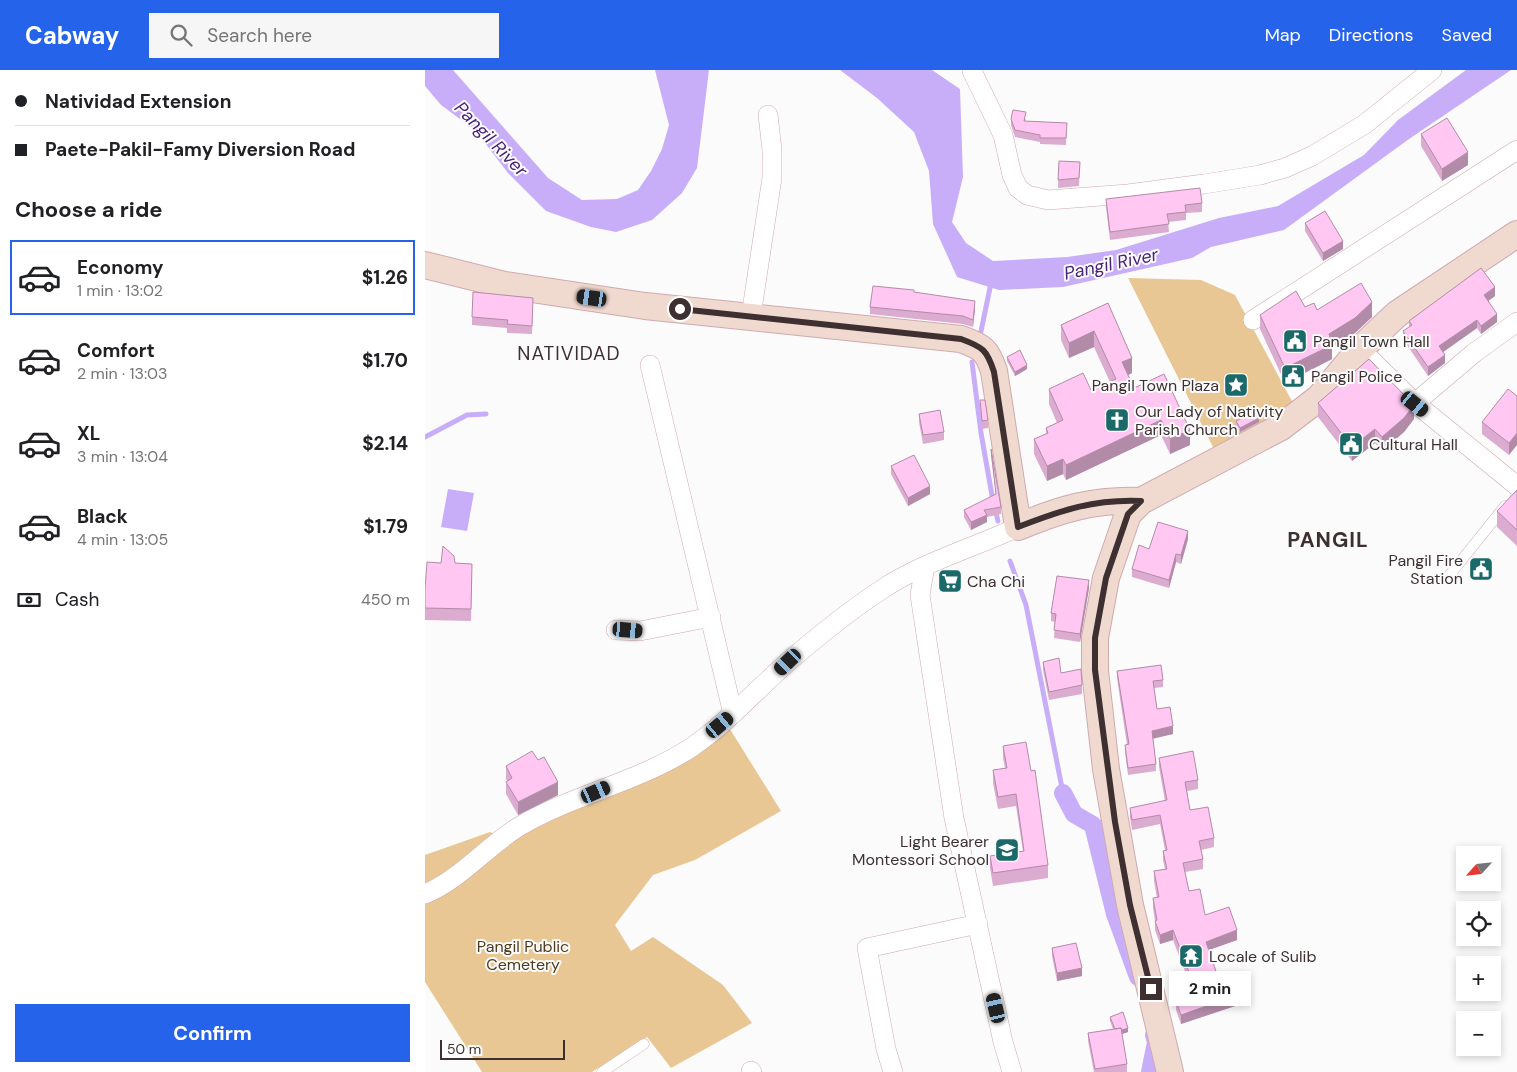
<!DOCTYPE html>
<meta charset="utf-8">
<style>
:root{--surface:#fff;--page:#f6f6f6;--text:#202124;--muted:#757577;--line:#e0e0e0;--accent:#2563eb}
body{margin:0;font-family:"DM Sans",sans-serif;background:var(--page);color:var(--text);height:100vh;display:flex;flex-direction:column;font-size:19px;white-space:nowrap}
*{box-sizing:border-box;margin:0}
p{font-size:16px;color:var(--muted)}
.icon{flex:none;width:28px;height:28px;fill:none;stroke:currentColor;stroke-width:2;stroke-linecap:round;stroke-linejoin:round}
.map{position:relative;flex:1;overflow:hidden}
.drawer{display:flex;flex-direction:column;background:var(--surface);width:425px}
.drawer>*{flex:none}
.banner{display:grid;align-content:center;height:110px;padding:0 15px;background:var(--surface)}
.needle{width:32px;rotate:243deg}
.tools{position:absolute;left:1031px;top:776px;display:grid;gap:10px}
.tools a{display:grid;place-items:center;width:45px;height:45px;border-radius:0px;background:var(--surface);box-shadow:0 2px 8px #0003;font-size:25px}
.scale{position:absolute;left:15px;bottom:12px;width:125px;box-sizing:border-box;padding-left:5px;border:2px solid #3e2f31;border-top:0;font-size:14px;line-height:18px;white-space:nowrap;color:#3e2f31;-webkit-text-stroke:4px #fbfbfb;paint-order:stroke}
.end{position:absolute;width:22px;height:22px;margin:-11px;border:6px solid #3e2f31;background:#fff;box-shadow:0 0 0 2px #fff}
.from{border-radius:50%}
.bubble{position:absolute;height:35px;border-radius:0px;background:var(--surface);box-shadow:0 2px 8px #0003;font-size:16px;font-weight:700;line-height:35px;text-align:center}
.car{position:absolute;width:15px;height:30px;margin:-15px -8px;border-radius:6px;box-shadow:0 0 4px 1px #0007;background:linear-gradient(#222 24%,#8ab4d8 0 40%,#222 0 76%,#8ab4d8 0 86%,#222 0)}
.banner b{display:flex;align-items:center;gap:18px;height:48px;font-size:19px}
.banner b+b{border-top:1px solid var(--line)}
.banner i{width:12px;height:12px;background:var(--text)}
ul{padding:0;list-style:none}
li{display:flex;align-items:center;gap:15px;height:75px;margin:0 10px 8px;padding:0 5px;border:2px solid transparent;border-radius:0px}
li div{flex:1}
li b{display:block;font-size:19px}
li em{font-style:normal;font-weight:700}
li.current{border-color:var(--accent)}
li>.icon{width:45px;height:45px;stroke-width:1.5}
h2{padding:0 15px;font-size:22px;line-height:60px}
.pay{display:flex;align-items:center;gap:12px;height:55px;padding:0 15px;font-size:19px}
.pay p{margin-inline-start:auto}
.cta{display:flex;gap:10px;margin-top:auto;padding:10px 15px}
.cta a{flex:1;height:58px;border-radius:0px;background:var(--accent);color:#fff;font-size:20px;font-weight:700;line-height:58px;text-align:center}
header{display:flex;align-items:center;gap:30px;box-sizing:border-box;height:70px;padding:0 25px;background:var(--accent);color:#fff}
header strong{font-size:24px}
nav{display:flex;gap:28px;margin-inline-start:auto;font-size:18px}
.search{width:350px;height:45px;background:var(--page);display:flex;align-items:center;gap:12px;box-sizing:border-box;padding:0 18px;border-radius:0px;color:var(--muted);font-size:19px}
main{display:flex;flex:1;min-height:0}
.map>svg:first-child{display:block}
.green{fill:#e8c794}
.water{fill:#c8aef8}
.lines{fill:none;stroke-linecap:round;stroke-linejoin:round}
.stream{stroke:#c8aef8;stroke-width:5}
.canal{stroke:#c8aef8;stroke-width:18}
.lane-casing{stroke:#d0a9af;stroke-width:11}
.street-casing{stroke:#d0a9af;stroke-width:20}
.secondary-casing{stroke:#d0a9af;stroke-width:28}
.lane{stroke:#fff;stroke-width:10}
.street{stroke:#fff;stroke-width:19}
.secondary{stroke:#f0dad0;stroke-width:26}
.wall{fill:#dbabd0}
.shaded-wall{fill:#b28ba9}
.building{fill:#ffc7f2;stroke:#b28ba9}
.route{stroke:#3e2f31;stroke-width:6}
.labels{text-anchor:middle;stroke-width:4;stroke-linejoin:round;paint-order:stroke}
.poi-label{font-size:16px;fill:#3e2f31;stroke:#fbfbfb;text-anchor:start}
.park-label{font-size:16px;fill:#503c1d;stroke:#fbfbfb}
.water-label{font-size:18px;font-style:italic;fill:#482376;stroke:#fbfbfb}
.quarter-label{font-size:19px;letter-spacing:1px;fill:#3e2f31;stroke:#fbfbfb}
.district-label{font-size:21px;font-weight:bold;letter-spacing:1px;fill:#3e2f31;stroke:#fbfbfb}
</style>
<header>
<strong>Cabway</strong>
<div class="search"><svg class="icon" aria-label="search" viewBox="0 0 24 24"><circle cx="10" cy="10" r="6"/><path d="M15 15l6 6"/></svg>Search here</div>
<nav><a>Map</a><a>Directions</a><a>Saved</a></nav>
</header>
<main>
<section class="drawer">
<div class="banner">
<b><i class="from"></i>Natividad Extension</b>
<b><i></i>Paete-Pakil-Famy Diversion Road</b>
</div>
<h2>Choose a ride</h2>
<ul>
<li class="current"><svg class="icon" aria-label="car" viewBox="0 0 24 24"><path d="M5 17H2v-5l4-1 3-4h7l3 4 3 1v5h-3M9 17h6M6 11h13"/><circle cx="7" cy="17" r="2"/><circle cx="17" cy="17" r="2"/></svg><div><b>Economy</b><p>1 min · 13:02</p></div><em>$1.26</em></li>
<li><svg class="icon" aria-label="car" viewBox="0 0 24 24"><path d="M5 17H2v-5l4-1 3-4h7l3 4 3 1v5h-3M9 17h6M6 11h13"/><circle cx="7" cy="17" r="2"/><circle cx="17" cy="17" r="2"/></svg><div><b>Comfort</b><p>2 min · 13:03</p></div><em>$1.70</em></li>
<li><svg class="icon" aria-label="car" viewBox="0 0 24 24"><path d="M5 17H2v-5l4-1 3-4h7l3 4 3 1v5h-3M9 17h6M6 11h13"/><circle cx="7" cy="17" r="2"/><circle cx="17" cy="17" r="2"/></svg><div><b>XL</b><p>3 min · 13:04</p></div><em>$2.14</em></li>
<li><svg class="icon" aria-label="car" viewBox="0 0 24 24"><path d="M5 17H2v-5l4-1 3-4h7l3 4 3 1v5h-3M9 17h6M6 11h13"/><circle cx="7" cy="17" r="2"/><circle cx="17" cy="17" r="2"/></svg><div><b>Black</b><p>4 min · 13:05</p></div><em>$1.79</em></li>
</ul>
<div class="pay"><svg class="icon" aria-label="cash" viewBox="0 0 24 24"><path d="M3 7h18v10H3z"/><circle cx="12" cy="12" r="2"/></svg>Cash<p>450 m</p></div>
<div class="cta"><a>Confirm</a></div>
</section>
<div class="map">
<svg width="1092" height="1002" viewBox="0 0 1092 1002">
<rect width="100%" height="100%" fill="#fbfbfb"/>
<path class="green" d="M703,208L776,210L810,225L869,335L790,381Z
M303,656L356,741L270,790L228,805L190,855L206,881L228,867L298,915L327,953L246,998L222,967L167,1002H57L0,912V785L65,762L86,770Z"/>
<path class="water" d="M0,0H28L123,108L157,130L192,129L213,120L226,101L237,79L244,55L230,0H284L272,98L257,123L227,150L191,162L166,157L121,141L83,103L50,60L16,35L0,16Z
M415,0H507L535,19L538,107L527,152L541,173L568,191L642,187L691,180L794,148L853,136L939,85L973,50L1041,0H1086L984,69L859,160L786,177L767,188L638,217L574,220L532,207L508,154L504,101L489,62L452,28Z
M23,419L49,423L42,461L16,457Z"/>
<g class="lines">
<path class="stream" d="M555,266L566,213
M547,292L556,363L568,431
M0,367L42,345L61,344
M570,439L573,451
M585,491L601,535L638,723"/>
<path class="canal" d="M638,723L649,744L668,755L690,844L713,907
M725,1002L731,972L729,965"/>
<defs>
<path id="lane" d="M1023,507L1080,436
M177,1002L219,974"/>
<path id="street" d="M547,1L578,65L587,105L593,118L602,125L623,130L703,124L779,114L835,105L860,98L887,86L940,54L1007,0
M326,246L347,108V80L343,45
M828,250L1092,80
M935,279L990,333L1092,416
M225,295L308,644
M990,333L1049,283L1092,252
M500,496L495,525L529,748L578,972L587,1002
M191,560L215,561L286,547
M0,824C36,809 62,776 95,756C149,724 214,712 267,677C302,653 331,620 363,592C392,567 424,541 456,520C498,492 548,478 593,457
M326,1001L327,1002
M468,1002L461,979L442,878L553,854"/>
<path id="secondary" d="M0,195L80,215L220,236L536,269C558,277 562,280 569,301L593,457C636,439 669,429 716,431
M745,1002L705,835L681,699L670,601V568L681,508L703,444L716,431L856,357L894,328L935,279L972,244L1092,164"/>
</defs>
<use href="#lane" class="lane-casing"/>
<use href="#street" class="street-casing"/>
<use href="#secondary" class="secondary-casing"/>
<use href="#lane" class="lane"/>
<use href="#street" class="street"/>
<use href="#secondary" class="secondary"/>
</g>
<path class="wall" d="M586,49H601L600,51L642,53L641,75L615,74V72L590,67L586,55Z
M996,64L1043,95L1017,111L996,76Z
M634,91L655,92L654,116L633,118Z
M681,129L777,133V142L761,143V150L743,152L744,162L685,170L681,137Z
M880,153L918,179L898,191L880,161Z
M489,222L550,238L548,257L538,254L445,244V237Z
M1070,226L1063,231L1072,252L1056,264L1052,258L1018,282L1020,293L1003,306L978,269V261L984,257V251Z
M683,233L707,303L703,305L709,318L765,375L745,384L736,365L641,410L638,404L622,411L609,384V369L621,364V358L632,353L624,334V319L666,320L685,312L669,277L644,288L636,270V255Z
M108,236L107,264L82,263V258L47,255V247Z
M880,237L892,240L947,247L930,263L907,277V289L860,313L835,259V245Z
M582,287L602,299L590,306L582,291Z
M1092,326L1084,385L1057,364V352Z
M555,330L563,350V358L557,359Z
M893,333L989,349L979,362L957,381L950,373L927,391L893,347Z
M494,344L519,362V370L498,374L494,352Z
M811,351L834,352L815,362L811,355Z
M566,379L576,437V444L562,447V452L546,460L539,447V440L571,425L566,386Z
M466,396L505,424L483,436L466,404Z
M1092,420V476L1072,457V441Z
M763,469L756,494L751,492L744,518L707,507V499L724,479Z
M16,493H30L47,507L46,551L0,550V519Z
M664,518L655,572L629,568L630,552L626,551V543Z
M618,592L657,615V624L624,630L618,600Z
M692,601L738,610V617L729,618L732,639L748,664L728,668L731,694V701L703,705L700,682V675H702L692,608Z
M578,676L623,795V808L568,816L565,798V786L598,781L591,736L573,739L568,713V700L580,698L578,688Z
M734,688L773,710V719L762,721L765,740L789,768V777L776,780L778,789V799L760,802L764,821L780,845L812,870L784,880L796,916L810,936L756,954L751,940V931L753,930L748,917V908L761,904L748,870L735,874L730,860V851L728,838V828H732L729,811V801L740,799L738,790V781L740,780L735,754L707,760L705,747V738L740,731L734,697Z
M81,696L133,725L93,745L81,724V712L82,711L81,709Z
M627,878L657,906L632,911L627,886Z
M685,947L703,962L697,964L702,994V1002H669L663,971V963L688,959L685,951Z"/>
<path class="shaded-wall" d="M1043,82V95L1017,111V99Z
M918,171V179L898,191V183Z
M1070,217V226L1059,234V225Z
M550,231V238L548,257V250Z
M947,232V247L930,263L907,277V289L860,313V298L904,264Z
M1072,244V252L1056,264V256Z
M1052,250V258L1014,285V276Z
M669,261V277L644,288V273Z
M1020,285V293L1003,306V297Z
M707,288V303L697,308V292Z
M602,295V299L590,306V302Z
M989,335V349L979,362L957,381V367Z
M834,348V352L815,362V358Z
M736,350V365L641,410V395Z
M950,359V373L927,391V377Z
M765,360V375L745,384V369Z
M1092,363V375L1084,385V373Z
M638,389V404L622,411V396Z
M505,416V424L483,436V428Z
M562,445V452L546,460V452Z
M763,461V469L756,494V485Z
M751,484V492L744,518V510Z
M664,510V518L655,572V564Z
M748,656V664L727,669V661Z
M133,712V725L93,745V732Z
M748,860V870L735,874V865Z
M812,860V870L781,881V872Z
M657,898V906L632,911V903Z
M810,926V936L756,954V945Z
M703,958V962L691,966V962Z"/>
<path class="building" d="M588,40L601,42L599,51L642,53L641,68H615V65L590,60L586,49Z
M1022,48L1043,82L1017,99L996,64Z
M634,91L655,92L654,108L633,110Z
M775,118L777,133L760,135L761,142L742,144L744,154L685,162L681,129Z
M900,141L918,171L898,183L880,153Z
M1056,198L1070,217L1059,225L1072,244L1056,256L1052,250L1014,276L1020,285L1003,297L978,261L987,255L984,251Z
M936,213L947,232L930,248L904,264L907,275L860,298L835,245L871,221L880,237L889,233L892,240Z
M448,216L489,220V222L550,231L548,250L538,246L445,237Z
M48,222L108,228L107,256L82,254L83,250L47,247Z
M683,233L707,288L697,292L709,318L739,304L765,360L745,369L736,350L641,395L638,389L622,396L609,369L623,363L621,358L638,350L624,319L658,303L666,320L691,309L669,261L644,273L636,255Z
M595,280L602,295L590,302L582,287Z
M944,289L989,335L979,348L957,367L950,359L927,377L893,333Z
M1083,319L1092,326V363L1084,373L1057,352Z
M555,330H560L563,350L557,351Z
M515,340L519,362L498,365L494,344Z
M831,341L834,348L815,358L811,351Z
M566,379L576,437L559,440L562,445L546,452L539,440L571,424Z
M489,385L505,416L483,428L466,396Z
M1092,420V460L1072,441Z
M733,452L763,461L756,485L751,484L744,510L707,499L714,475L724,479Z
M18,476L29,486L30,493L47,494L46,539L0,538V519L2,492L16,493Z
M632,506L664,510L655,564L629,560L631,544L626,543Z
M634,588L636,603L656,599L657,615L624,622L618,592Z
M736,595L738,610L728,611L732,639L745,637L748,656L727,661L731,694L703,698L700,675L704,674L692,601Z
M601,672L606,701L610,700L623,795L568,803L565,786L599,781L591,724L573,727L568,700L582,698L578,676Z
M107,681L113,690L119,687L133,712L93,732L81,712L87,708L81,696Z
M768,681L773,710L760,712L765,740L783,737L789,768L774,771L778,789L758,793L764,821L775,819L780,845L804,837L812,860L781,872L796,916L806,912L810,926L756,945L751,931L755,929L748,908L764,902L748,860L735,865L730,851L732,850L728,828L734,827L729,801L742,799L738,781L742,780L735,745L707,750L705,738L742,730L734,688Z
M651,873L657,898L632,903L627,878Z
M698,942L703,958L697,960L696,958L690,959L685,947Z
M696,958L702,994L670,999L663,963Z"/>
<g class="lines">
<path class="route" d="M255,239L536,269C558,277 562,280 569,302L593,457C637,440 669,429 716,431L703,444L681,508L670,568V600L690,752L705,835L726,919"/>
</g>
<defs>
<symbol id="civic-square" viewBox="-11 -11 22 22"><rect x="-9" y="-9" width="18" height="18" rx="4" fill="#1c696a" stroke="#fbfbfb"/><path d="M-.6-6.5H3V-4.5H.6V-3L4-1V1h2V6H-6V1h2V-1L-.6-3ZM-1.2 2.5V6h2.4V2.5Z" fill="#fff"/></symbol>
<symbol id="sight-square" viewBox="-11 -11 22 22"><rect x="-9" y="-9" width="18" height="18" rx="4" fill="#1c696a" stroke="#fbfbfb"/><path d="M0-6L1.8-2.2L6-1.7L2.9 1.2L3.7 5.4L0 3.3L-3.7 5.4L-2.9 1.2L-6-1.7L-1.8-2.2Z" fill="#fff"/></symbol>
<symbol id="church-square" viewBox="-11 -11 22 22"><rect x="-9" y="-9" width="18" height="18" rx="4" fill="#1c696a" stroke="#fbfbfb"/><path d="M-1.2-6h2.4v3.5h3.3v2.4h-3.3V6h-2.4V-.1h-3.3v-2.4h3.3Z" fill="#fff"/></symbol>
<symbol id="supermarket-square" viewBox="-11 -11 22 22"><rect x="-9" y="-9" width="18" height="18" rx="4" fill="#1c696a" stroke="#fbfbfb"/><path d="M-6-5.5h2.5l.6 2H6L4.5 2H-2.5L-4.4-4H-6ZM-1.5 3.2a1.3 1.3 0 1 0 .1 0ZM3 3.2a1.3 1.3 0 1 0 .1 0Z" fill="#fff"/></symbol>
<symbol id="school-square" viewBox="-11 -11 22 22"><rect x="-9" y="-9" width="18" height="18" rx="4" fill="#1c696a" stroke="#fbfbfb"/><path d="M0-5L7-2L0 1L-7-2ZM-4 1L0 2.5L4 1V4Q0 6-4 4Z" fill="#fff"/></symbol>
<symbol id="temple-square" viewBox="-11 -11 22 22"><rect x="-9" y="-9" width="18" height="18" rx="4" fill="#1c696a" stroke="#fbfbfb"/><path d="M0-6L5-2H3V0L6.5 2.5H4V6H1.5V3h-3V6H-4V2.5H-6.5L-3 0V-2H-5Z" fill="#fff"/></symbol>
</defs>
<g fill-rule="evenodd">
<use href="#civic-square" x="856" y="257" width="28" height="28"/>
<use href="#civic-square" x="854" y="292" width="28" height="28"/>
<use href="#sight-square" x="797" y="301" width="28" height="28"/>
<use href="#church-square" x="678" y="336" width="28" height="28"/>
<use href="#civic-square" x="912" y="360" width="28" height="28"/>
<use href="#civic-square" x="1042" y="485" width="28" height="28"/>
<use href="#supermarket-square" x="511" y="497" width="28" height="28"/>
<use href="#school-square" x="568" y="766" width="28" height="28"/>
<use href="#temple-square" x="752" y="872" width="28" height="28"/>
</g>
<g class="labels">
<g class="poi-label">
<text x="888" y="277">Pangil Town Hall</text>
<text x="886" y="312">Pangil Police</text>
<text x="794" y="321" text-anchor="end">Pangil Town Plaza</text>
<text x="710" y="347">Our Lady of Nativity<tspan x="710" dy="18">Parish Church</tspan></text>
<text x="944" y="380">Cultural Hall</text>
<text x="1038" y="496" text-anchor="end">Pangil Fire<tspan x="1038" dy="18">Station</tspan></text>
<text x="542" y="517">Cha Chi</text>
<text x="564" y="777" text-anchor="end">Light Bearer<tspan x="564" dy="18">Montessori School</tspan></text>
<text x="784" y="892">Locale of Sulib</text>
</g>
<g class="park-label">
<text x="98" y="882">Pangil Public<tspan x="98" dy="18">Cemetery</tspan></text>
</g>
<g class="water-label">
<text transform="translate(66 69) rotate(46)" y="6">Pangil River</text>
<text transform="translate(686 194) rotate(-12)" y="6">Pangil River</text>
</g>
<g class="quarter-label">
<text x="144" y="290">NATIVIDAD</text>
</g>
<g class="district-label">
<text x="903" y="477">PANGIL</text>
</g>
</g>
</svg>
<div class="tools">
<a><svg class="needle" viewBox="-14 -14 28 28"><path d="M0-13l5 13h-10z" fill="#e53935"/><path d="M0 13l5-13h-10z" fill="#757577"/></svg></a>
<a><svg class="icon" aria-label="locate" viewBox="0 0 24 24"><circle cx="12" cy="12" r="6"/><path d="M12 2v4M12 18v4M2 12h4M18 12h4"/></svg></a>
<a>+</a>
<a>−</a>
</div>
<div class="scale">50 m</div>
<i class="end from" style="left:255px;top:239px"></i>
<i class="end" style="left:726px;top:919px"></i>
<div class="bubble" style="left:744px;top:901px;width:82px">2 min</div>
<i class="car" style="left:167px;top:228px;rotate:278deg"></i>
<i class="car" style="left:990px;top:334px;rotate:129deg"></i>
<i class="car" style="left:203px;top:560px;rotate:95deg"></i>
<i class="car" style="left:363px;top:592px;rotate:226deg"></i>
<i class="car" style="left:295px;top:655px;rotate:50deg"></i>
<i class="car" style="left:171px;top:722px;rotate:66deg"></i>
<i class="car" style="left:571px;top:938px;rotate:347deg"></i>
</div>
</main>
